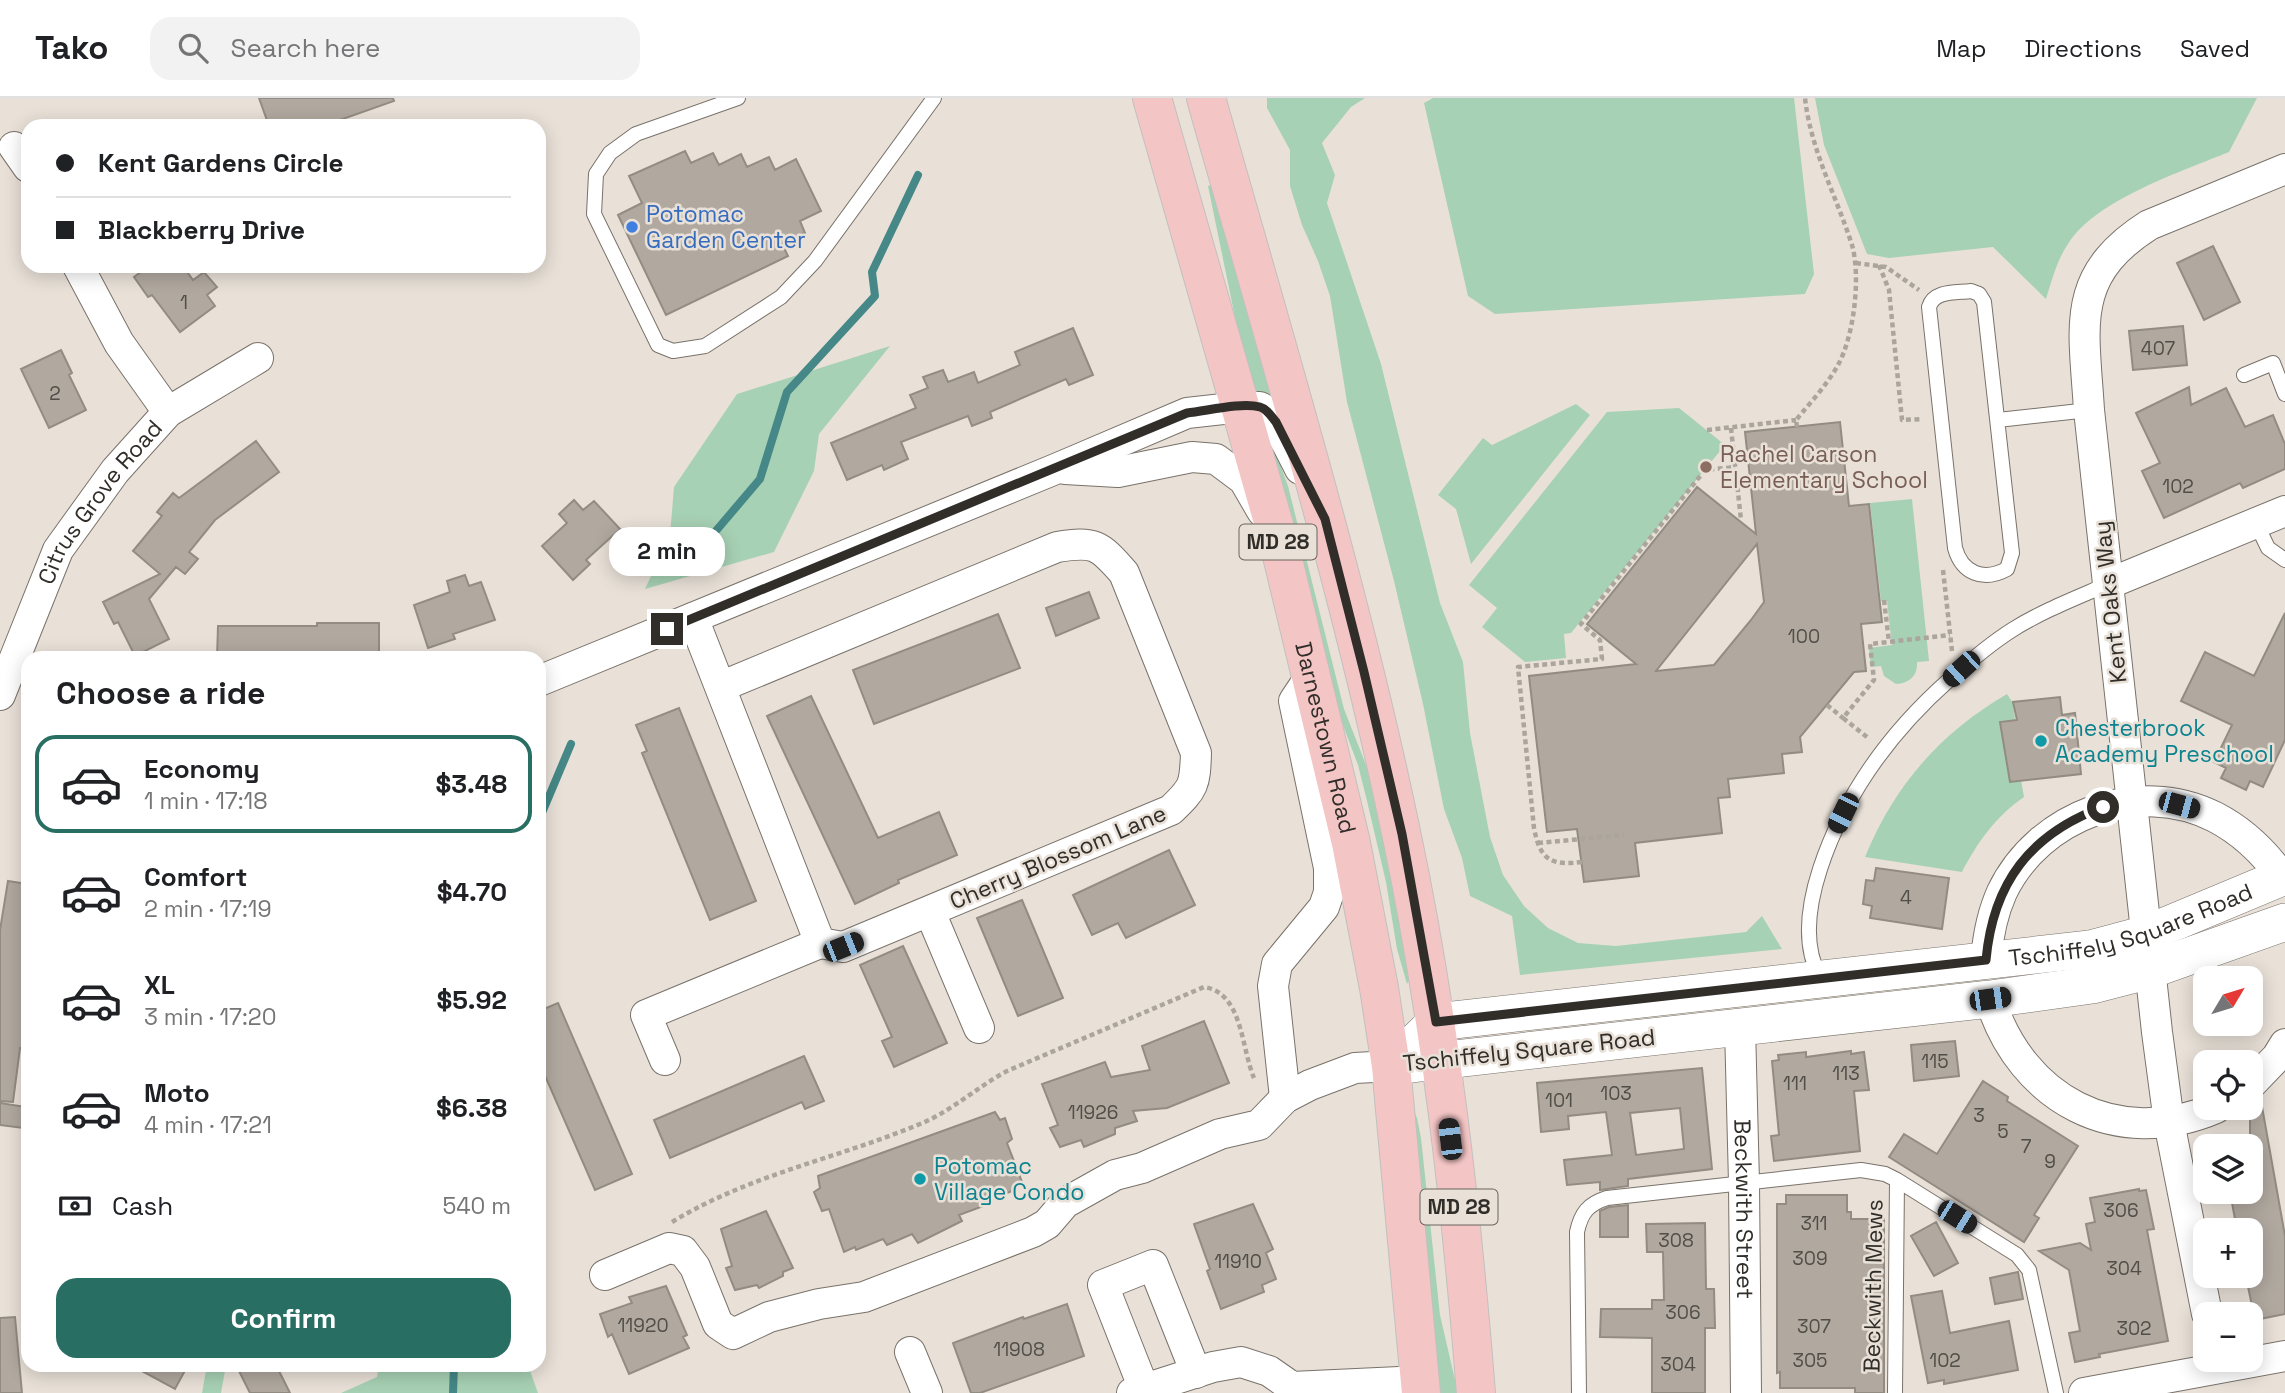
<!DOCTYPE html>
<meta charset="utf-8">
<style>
:root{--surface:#fff;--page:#f2f2f2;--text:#202124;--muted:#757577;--line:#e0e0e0;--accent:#286e62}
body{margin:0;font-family:"Space Grotesk",sans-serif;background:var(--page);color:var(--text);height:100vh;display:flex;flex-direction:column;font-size:26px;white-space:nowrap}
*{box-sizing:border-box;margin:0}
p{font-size:23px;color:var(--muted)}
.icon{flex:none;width:38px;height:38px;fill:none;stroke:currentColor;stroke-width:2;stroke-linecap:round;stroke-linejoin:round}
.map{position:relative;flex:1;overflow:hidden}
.panel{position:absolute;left:21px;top:553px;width:525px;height:721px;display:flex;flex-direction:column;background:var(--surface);border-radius:21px;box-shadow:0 4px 18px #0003}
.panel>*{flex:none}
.top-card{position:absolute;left:21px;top:21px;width:525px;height:154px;border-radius:21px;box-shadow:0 4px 18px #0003;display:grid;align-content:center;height:154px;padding:0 35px;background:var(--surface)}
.needle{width:46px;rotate:52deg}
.tools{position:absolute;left:2193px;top:868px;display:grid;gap:14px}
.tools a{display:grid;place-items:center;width:70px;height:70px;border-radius:14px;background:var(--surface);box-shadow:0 4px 18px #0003;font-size:35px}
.end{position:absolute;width:32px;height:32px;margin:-16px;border:9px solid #312e2a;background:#fff;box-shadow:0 0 0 4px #fff}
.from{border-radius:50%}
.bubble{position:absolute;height:49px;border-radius:21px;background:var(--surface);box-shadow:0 4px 18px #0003;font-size:23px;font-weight:700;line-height:49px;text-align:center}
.car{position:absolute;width:21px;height:42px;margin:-21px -10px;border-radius:9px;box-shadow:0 0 5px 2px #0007;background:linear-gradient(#222 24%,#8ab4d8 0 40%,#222 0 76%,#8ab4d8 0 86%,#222 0)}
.top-card b{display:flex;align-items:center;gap:24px;height:66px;font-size:26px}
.top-card b+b{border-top:2px solid var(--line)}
.top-card i{width:18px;height:18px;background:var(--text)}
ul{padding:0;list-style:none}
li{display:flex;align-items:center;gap:21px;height:98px;margin:0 14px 10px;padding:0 21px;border:4px solid transparent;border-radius:21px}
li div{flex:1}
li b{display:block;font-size:26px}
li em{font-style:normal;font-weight:700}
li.active{border-color:var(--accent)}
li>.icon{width:63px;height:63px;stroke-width:1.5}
h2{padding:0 35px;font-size:32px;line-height:84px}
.pay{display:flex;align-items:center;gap:18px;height:77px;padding:0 35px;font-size:26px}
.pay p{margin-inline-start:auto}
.cta{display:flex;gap:14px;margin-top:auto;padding:14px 35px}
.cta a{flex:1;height:80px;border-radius:21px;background:var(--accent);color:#fff;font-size:28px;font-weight:700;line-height:80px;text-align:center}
header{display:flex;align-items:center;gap:42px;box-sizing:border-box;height:98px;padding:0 35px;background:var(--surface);border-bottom:2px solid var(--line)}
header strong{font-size:33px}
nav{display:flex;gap:38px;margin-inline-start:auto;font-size:24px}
.search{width:490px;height:63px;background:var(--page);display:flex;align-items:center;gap:18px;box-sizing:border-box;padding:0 24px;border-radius:21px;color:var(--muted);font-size:26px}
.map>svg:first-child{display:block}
.green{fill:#a7d1b4}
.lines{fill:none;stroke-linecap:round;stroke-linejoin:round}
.stream{stroke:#458887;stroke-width:8}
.building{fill:#b1a9a0;stroke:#938c83;stroke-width:2;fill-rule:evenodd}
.service-casing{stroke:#79726a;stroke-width:16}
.minor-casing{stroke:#79726a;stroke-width:32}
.tertiary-casing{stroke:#79726a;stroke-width:38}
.primary-casing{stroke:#c1c0bf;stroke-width:40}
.path{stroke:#aba59e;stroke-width:4.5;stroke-dasharray:5 3.5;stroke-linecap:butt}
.service{stroke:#fff;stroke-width:14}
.minor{stroke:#fff;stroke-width:30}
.tertiary{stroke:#fff;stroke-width:37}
.primary{stroke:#f4c5c5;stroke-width:38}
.route{stroke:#312e2a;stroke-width:9}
.shop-dot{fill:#3f7fe0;stroke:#e9e1d8;stroke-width:2.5}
.education-dot{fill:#8d6e63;stroke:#e9e1d8;stroke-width:2.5}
.culture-dot{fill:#0f9aa8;stroke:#e9e1d8;stroke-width:2.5}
.labels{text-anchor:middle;stroke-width:5;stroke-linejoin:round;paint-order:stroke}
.number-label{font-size:19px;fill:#514d48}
.shield{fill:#e9e1d8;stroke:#68645e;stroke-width:2}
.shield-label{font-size:21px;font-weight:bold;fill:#312e2a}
.shop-label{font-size:23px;fill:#366cbe;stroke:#e9e1d8;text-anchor:start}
.education-label{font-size:23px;fill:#785e54;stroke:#e9e1d8;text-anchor:start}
.street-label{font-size:23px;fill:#312e2a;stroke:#e9e1d8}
.culture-label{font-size:23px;fill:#0d838f;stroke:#e9e1d8;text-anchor:start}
</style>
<header>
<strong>Tako</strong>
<div class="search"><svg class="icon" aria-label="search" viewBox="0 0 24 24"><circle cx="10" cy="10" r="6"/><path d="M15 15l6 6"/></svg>Search here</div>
<nav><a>Map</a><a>Directions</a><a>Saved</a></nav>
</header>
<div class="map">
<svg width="2285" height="1295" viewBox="0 0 2285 1295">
<rect width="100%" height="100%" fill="#e9e1d8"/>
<path class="green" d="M1267,0H1365L1351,9L1322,45L1335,77L1327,105L1381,266L1440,505L1463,564L1470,635L1490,739L1503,777L1524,808L1548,830L1578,845L1616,848L1746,834L1762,818L1782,851L1520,877L1512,818L1470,798L1462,760L1444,711L1423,606L1394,483L1347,304L1330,198L1318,163L1302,127L1290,88V52L1267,10Z
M1433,0H1794L1814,176L1805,196L1495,216L1468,198L1424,5Z
M1815,0H2257L2229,54C2183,73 2095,102 2068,146C2057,162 2052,182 2046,201L1993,149L1889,160L1867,156L1824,47Z
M1214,86L1278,312L1265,296L1250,292L1208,88Z
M890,248L819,336L814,373L774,454L645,491L670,437L674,389L737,296Z
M1576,306L1590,317L1471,466L1456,411L1438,397L1483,340L1492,347Z
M1679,310L1725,347L1571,535L1564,536L1566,560L1525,564L1482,529L1497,510L1469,487L1607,314Z
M1269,342L1272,344L1288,388L1344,611L1372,682L1381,717L1409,883L1407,886L1397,851L1386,784L1367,703L1358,667L1336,609Z
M1912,401L1929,563L1917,564C1918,577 1910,585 1896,586L1884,578L1881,568L1871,569L1869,550L1892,547L1887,503H1881L1870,405Z
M2007,596L2013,605L2015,622L2001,624L2010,683L2021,682L2024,699C1996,718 1977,745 1962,774L1865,759C1894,688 1940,635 2007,596Z
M1413,1011L1417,1020L1421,1040L1440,1217L1458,1295H1437Z
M207,1267H226L221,1295H202Z
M379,1267H528L538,1295H341L377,1279Z"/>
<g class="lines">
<path class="stream" d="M681,474L760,381L787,294L875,198L872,174L918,77
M539,722L571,646
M453,1295L454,1267"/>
</g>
<path class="building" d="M259,0H393L394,3L323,28H269Z
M685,53L691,65L713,55L719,67L741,56L747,69L769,59L775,72L796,61L821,113L800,123L805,135L782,146L788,158L666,217L618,117L642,105L629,78Z
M2213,148L2240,204L2204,222L2177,165Z
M149,168H183L193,182L204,174L217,189L207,197L215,208L180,234L152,197L148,199L134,179Z
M2183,228L2187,267L2133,272L2129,233Z
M1073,230L1093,277L1069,287L1066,281L990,314L992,320L972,328L968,318L901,344L908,361L884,372L882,367L847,382L831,345L916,310L910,297L928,290L923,279L943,272L948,284L974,274L978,285L1020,267L1015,254Z
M61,252L72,275L69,277L86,312L49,330L21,271Z
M2189,289L2191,307L2226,290L2245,329L2273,317L2285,346V371L2243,390L2240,385L2164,420L2142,373L2160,365L2136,315Z
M1840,324L1849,408L1869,406L1882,524L1861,526L1866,573L1854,574L1800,639L1802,654L1782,656L1784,675L1728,681L1730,699L1718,700L1722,735L1635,745L1639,778L1584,784L1577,731L1547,734L1529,578L1636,566L1587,526L1697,389L1756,436L1745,334ZM1757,446L1764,504L1751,522L1714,567L1656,573Z
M256,343L279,374L215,422L189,454L198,461L185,476L176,469L149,501L169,541L135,558L118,524L114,526L103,504L160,476L133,453L162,418L157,414L173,395L179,400Z
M574,402L583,412L594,403L620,431L586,462L590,466L573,482L542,448L567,425L559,416Z
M465,477L469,488L481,484L495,522L453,536L455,541L428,550L414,507L450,494L447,483Z
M1089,494L1099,520L1056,538L1046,510Z
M2285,515V642L2263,689L2250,683L2246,692L2221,680L2226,670L2214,664L2232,627L2181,603L2205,554L2254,578Z
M998,516L1020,570L874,626L853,572Z
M317,525H379V560H217L218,528H317Z
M811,598L878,740L939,714L957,757L898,782L899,785L855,806L767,618Z
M2060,599L2062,617L2075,615L2081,676L2010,684L2000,624L2017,622L2013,604Z
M679,610L756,803L710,822L642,655L647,653L636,627Z
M1169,752L1195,807L1126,840L1118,825L1092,837L1073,797Z
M1876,770L1949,780L1942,831L1870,820L1872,808L1863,806L1866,782L1874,783Z
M8,783L28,786V940L26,951L20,950L13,1004L0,1003V832Z
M1022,802L1063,900L1018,918L977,820Z
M903,848L947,945L894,969L882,943L892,939L860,867Z
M558,905L632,1076L595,1092L539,964V913Z
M1204,923L1229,985L1167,1010L1133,1013L1137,1023L1115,1030V1036L1084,1049L1081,1042L1060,1049L1050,1030L1058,1027L1042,986L1105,964L1111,979L1150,972L1142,948Z
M1955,943L1959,978L1914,983L1911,947Z
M1851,953V956L1864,954L1869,992L1854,993L1860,1053L1774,1063L1771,1038L1779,1037L1772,963L1779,962L1778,957L1806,954V959Z
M804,958L824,1003L805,1011L802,1004L670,1060L654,1022Z
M1702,970L1712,1071L1628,1081V1088L1600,1092V1084L1567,1087L1564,1062L1612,1057L1606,1014L1568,1018L1569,1031L1541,1034L1537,985ZM1680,1010L1684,1051L1636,1057L1630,1015Z
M1983,983L2008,999L2007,1003L2078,1048L2034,1117L2039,1120L2024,1144L1889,1059L1904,1036L1937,1056Z
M2261,1003L2285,1138V1216L2255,1222L2247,1184L2250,1183V1132H2237L2230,1094H2250V1004Z
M0,1005L26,1009L23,1030L0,1027Z
M995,1014L1000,1022L1005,1020L1012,1041L1007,1045L1022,1084L1015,1085L1017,1091L984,1104L986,1107L959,1117L962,1123L918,1145L912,1136L887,1147L883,1141L856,1152L855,1149L844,1154L829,1111L822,1113L814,1094L820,1090L818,1078Z
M2139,1091V1093L2146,1092L2154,1131L2147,1132L2168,1243L2099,1256L2100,1259L2075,1264L2069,1235L2080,1233L2069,1172L2039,1153L2080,1145L2091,1152L2086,1126L2095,1124L2090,1100Z
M1786,1097H1847V1114H1851V1121H1884V1295H1855V1290H1780V1274L1777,1275V1106H1786Z
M1253,1106L1273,1151L1266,1155L1276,1181L1262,1187L1264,1194L1221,1211L1207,1173L1210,1171L1194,1126Z
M1628,1107V1139H1600V1113L1609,1109Z
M766,1113L793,1170L783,1174V1178L759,1190L757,1187L735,1192L726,1170L732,1168L721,1131Z
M1936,1124L1958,1165L1934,1178L1911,1138Z
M1705,1125L1706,1191H1714L1715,1230H1705V1295H1652V1240L1600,1239L1601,1211H1652V1202H1664L1663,1154H1647L1646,1126Z
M2018,1174L2023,1201L1995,1206L1990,1180Z
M666,1188L687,1237L683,1239L689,1250L629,1276L612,1236L608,1239L600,1216L632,1205L629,1199Z
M1942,1193L1950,1235L2009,1223L2018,1272L1944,1286V1282L1928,1285L1911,1198Z
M1067,1206L1084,1258L980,1295H971L953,1245L1023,1219L1024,1221Z
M15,1219L22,1295H0V1220Z
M131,1267H188L175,1291Z
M236,1267H276L290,1295H250Z"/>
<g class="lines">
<defs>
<path id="service" d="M738,0L636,36L610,55L596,76L594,116L658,247L673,253L705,248L781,199L815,163L934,0
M1971,193L1979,196L1984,204L2012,455L2007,471C1983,484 1962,475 1955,450L1929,209C1934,192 1956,195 1971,193Z
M2244,277L2273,265L2285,296
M1998,322L2089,312
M2256,425L2268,450L2285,462
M1820,879C1802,847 1809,805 1820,771C1845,695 1890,634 1950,581C1970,563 1990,546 2012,532C2042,513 2076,500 2108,486
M1579,1295L1577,1134C1581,1115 1588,1106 1607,1100L1861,1072L1885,1076L1897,1082L2017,1157L2029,1172L2031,1181L2056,1295
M1895,1295L1897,1082"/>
<g id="minor">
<path d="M14,49L28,69"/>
<path d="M78,168L119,245L168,314"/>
<path d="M1065,371L1118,374L1192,359L1216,361L1244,382L1262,413"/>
<path d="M2108,486L2285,413"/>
<path d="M693,520L720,589L1057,449C1094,443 1099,446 1124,475L1196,655C1195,687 1194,690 1171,712L843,849L820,845L720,589"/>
<path d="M539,583L1058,370L1187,315L1241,309H1260L1269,315L1276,324L1300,371"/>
<path id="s1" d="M0,597L58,452L115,373L168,314L258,260"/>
<path d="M930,814L979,930"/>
<path d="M1986,861C1988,838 1992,816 2002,794C2039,717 2138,680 2215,719C2244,734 2264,754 2282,779"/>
<path d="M1990,901C2021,1001 2116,1053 2216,1010"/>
<path id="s2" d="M1740,929L1744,1085L1746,1295"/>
<path d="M665,962L646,917L820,845"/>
<path d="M2250,987L2277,959L2285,946"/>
<path d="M1285,1000L1273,888L1277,866L1324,809L1329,794V770L1294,603L1312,576"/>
<path d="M605,1177L669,1150L683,1153L695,1169L718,1226L733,1236L769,1219L819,1206L864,1199L1033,1134L1047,1126L1065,1105L1115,1077L1142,1070L1220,1036L1259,1027L1285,1000L1310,987L1355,970L1391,968"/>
<path d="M2207,1216L2169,1024L2157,934L2089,312C2084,228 2069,178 2149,127L2285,71"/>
<path d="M910,1254L927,1295"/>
<path d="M1144,1291L1103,1187L1153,1167L1196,1275"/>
<path d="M1132,1295L1213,1269L1241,1264L1269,1273L1292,1289L1421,1283"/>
<path d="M2084,1295L2285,1258"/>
</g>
<g id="tertiary">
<path d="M1410,966L1990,901L2092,887L2150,872L2285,824"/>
<path id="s3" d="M1391,968L1436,924L2090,851L2146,836L2285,778"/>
</g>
<g id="primary">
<path id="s4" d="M1152,0L1278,441L1351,745L1379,890L1391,968L1421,1295"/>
<path d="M1206,0C1275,244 1349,486 1401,734C1440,918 1461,1107 1476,1295"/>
</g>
</defs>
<use href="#service" class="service-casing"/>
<use href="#minor" class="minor-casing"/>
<use href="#tertiary" class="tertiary-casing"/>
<use href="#primary" class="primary-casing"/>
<path class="path" d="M1856,165L1886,169L1919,192
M1879,167L1889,192L1902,322L1922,321
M1797,329L1796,322C1810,305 1827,287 1838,267C1854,238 1861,179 1852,147C1836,97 1811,53 1805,0
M1731,330L1741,422
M1707,332L1796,322
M1943,472L1952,553
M1884,502L1889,544
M1827,607L1843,620
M1867,639L1843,620L1874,582L1870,546L1950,537
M1538,745L1624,737
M1582,764C1551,768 1540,762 1534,730L1518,569L1602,561L1600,542L1581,526L1705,372L1735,369
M672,1124C751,1076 836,1061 920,1026C952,1013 977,989 1007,973L1204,889C1243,895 1241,950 1254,980"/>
<use href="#service" class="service"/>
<use href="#minor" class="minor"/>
<use href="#tertiary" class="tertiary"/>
<use href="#primary" class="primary"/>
</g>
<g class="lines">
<path class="route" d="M667,531L1187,315C1207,313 1241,304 1260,309C1267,311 1271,318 1276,324L1325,421L1364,574L1402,736L1436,924L1986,862C1993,785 2030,736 2103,709"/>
</g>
<circle class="shop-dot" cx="632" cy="129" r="7"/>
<circle class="education-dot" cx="1706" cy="369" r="7"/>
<g class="culture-dot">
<circle cx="2041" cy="643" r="7"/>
<circle cx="920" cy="1081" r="7"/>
</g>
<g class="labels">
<g class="number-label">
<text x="184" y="211">1</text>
<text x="2158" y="257">407</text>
<text x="55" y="302">2</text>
<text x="2178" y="395">102</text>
<text x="1804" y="545">100</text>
<text x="1906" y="806">4</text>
<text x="1935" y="970">115</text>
<text x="1846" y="982">113</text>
<text x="1795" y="992">111</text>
<text x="1616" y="1002">103</text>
<text x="1559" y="1009">101</text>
<text x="1093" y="1021">11926</text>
<text x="1979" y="1024">3</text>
<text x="2003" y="1040">5</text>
<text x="2026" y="1055">7</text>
<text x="2050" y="1070">9</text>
<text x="2121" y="1119">306</text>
<text x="1814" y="1132">311</text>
<text x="1676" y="1149">308</text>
<text x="1810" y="1167">309</text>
<text x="1238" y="1170">11910</text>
<text x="2124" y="1177">304</text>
<text x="1683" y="1221">306</text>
<text x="643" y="1234">11920</text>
<text x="1814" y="1235">307</text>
<text x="2134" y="1237">302</text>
<text x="1019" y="1258">11908</text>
<text x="1810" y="1269">305</text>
<text x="1945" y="1269">102</text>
<text x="1678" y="1273">304</text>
</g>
<g class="shield">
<rect x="1239.5" y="426.5" width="77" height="35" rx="5"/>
<rect x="1420.5" y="1091.5" width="77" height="35" rx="5"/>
</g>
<g class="shield-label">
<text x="1278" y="451">MD 28</text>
<text x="1459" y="1116">MD 28</text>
</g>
<g class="shop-label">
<text x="646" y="124">Potomac<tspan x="646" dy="26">Garden Center</tspan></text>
</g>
<g class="education-label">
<text x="1720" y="364">Rachel Carson<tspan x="1720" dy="26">Elementary School</tspan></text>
</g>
<g class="street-label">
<text dy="8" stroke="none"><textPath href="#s1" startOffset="219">Citrus Grove Road</textPath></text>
<text transform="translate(2110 504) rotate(-96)" y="8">Kent Oaks Way</text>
<text dy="8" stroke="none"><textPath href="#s4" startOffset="663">Darnestown Road</textPath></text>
<text transform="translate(1058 759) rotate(-23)" y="8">Cherry Blossom Lane</text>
<text dy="8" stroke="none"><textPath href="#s3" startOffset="766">Tschiffely Square Road</textPath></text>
<text transform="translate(1529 952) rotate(-6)" y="8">Tschiffely Square Road</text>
<text dy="8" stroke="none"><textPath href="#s2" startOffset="182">Beckwith Street</textPath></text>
<text transform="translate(1873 1188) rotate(-89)" y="8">Beckwith Mews</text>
</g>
<g class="culture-label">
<text x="2055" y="638">Chesterbrook<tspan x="2055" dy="26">Academy Preschool</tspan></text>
<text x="934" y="1076">Potomac<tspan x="934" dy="26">Village Condo</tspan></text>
</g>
</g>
</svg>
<div class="tools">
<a><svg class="needle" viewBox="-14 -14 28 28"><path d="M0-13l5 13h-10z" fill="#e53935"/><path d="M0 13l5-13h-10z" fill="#757577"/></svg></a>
<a><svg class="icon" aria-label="locate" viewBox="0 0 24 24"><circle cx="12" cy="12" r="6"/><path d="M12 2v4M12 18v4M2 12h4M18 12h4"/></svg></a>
<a><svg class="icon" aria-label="layers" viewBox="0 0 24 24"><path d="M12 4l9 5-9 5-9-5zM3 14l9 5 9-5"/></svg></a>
<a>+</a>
<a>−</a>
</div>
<i class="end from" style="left:2103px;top:709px"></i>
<i class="end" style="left:667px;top:531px"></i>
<div class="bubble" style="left:609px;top:429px;width:116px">2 min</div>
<i class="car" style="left:1961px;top:571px;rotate:228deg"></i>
<i class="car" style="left:2179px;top:707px;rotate:105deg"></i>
<i class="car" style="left:1843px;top:715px;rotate:206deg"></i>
<i class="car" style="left:843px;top:849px;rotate:68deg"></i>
<i class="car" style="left:1990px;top:901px;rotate:82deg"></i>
<i class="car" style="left:1450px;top:1041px;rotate:353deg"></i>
<i class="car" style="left:1957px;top:1119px;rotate:122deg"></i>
<div class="top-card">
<b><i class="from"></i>Kent Gardens Circle</b>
<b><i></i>Blackberry Drive</b>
</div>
<section class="panel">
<h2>Choose a ride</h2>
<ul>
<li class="active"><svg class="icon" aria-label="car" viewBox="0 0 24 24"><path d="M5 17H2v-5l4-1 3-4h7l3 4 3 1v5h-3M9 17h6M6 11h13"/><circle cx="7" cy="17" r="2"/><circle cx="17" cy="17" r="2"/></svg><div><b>Economy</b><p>1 min · 17:18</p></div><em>$3.48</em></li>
<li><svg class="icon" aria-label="car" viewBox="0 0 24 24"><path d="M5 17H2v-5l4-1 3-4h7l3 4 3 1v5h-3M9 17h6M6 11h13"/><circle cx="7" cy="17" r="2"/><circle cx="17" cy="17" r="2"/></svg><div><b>Comfort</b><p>2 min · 17:19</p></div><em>$4.70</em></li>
<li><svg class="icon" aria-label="car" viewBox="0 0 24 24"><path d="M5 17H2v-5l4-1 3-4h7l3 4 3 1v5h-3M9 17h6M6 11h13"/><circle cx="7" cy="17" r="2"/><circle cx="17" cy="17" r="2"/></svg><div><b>XL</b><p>3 min · 17:20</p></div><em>$5.92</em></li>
<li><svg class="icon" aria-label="car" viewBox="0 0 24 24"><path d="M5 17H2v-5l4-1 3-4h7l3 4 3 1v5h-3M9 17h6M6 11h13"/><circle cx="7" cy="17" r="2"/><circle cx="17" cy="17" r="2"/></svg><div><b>Moto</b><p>4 min · 17:21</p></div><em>$6.38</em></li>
</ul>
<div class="pay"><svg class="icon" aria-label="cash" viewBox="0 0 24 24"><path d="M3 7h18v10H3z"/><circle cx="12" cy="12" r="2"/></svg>Cash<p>540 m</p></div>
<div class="cta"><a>Confirm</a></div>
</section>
</div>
